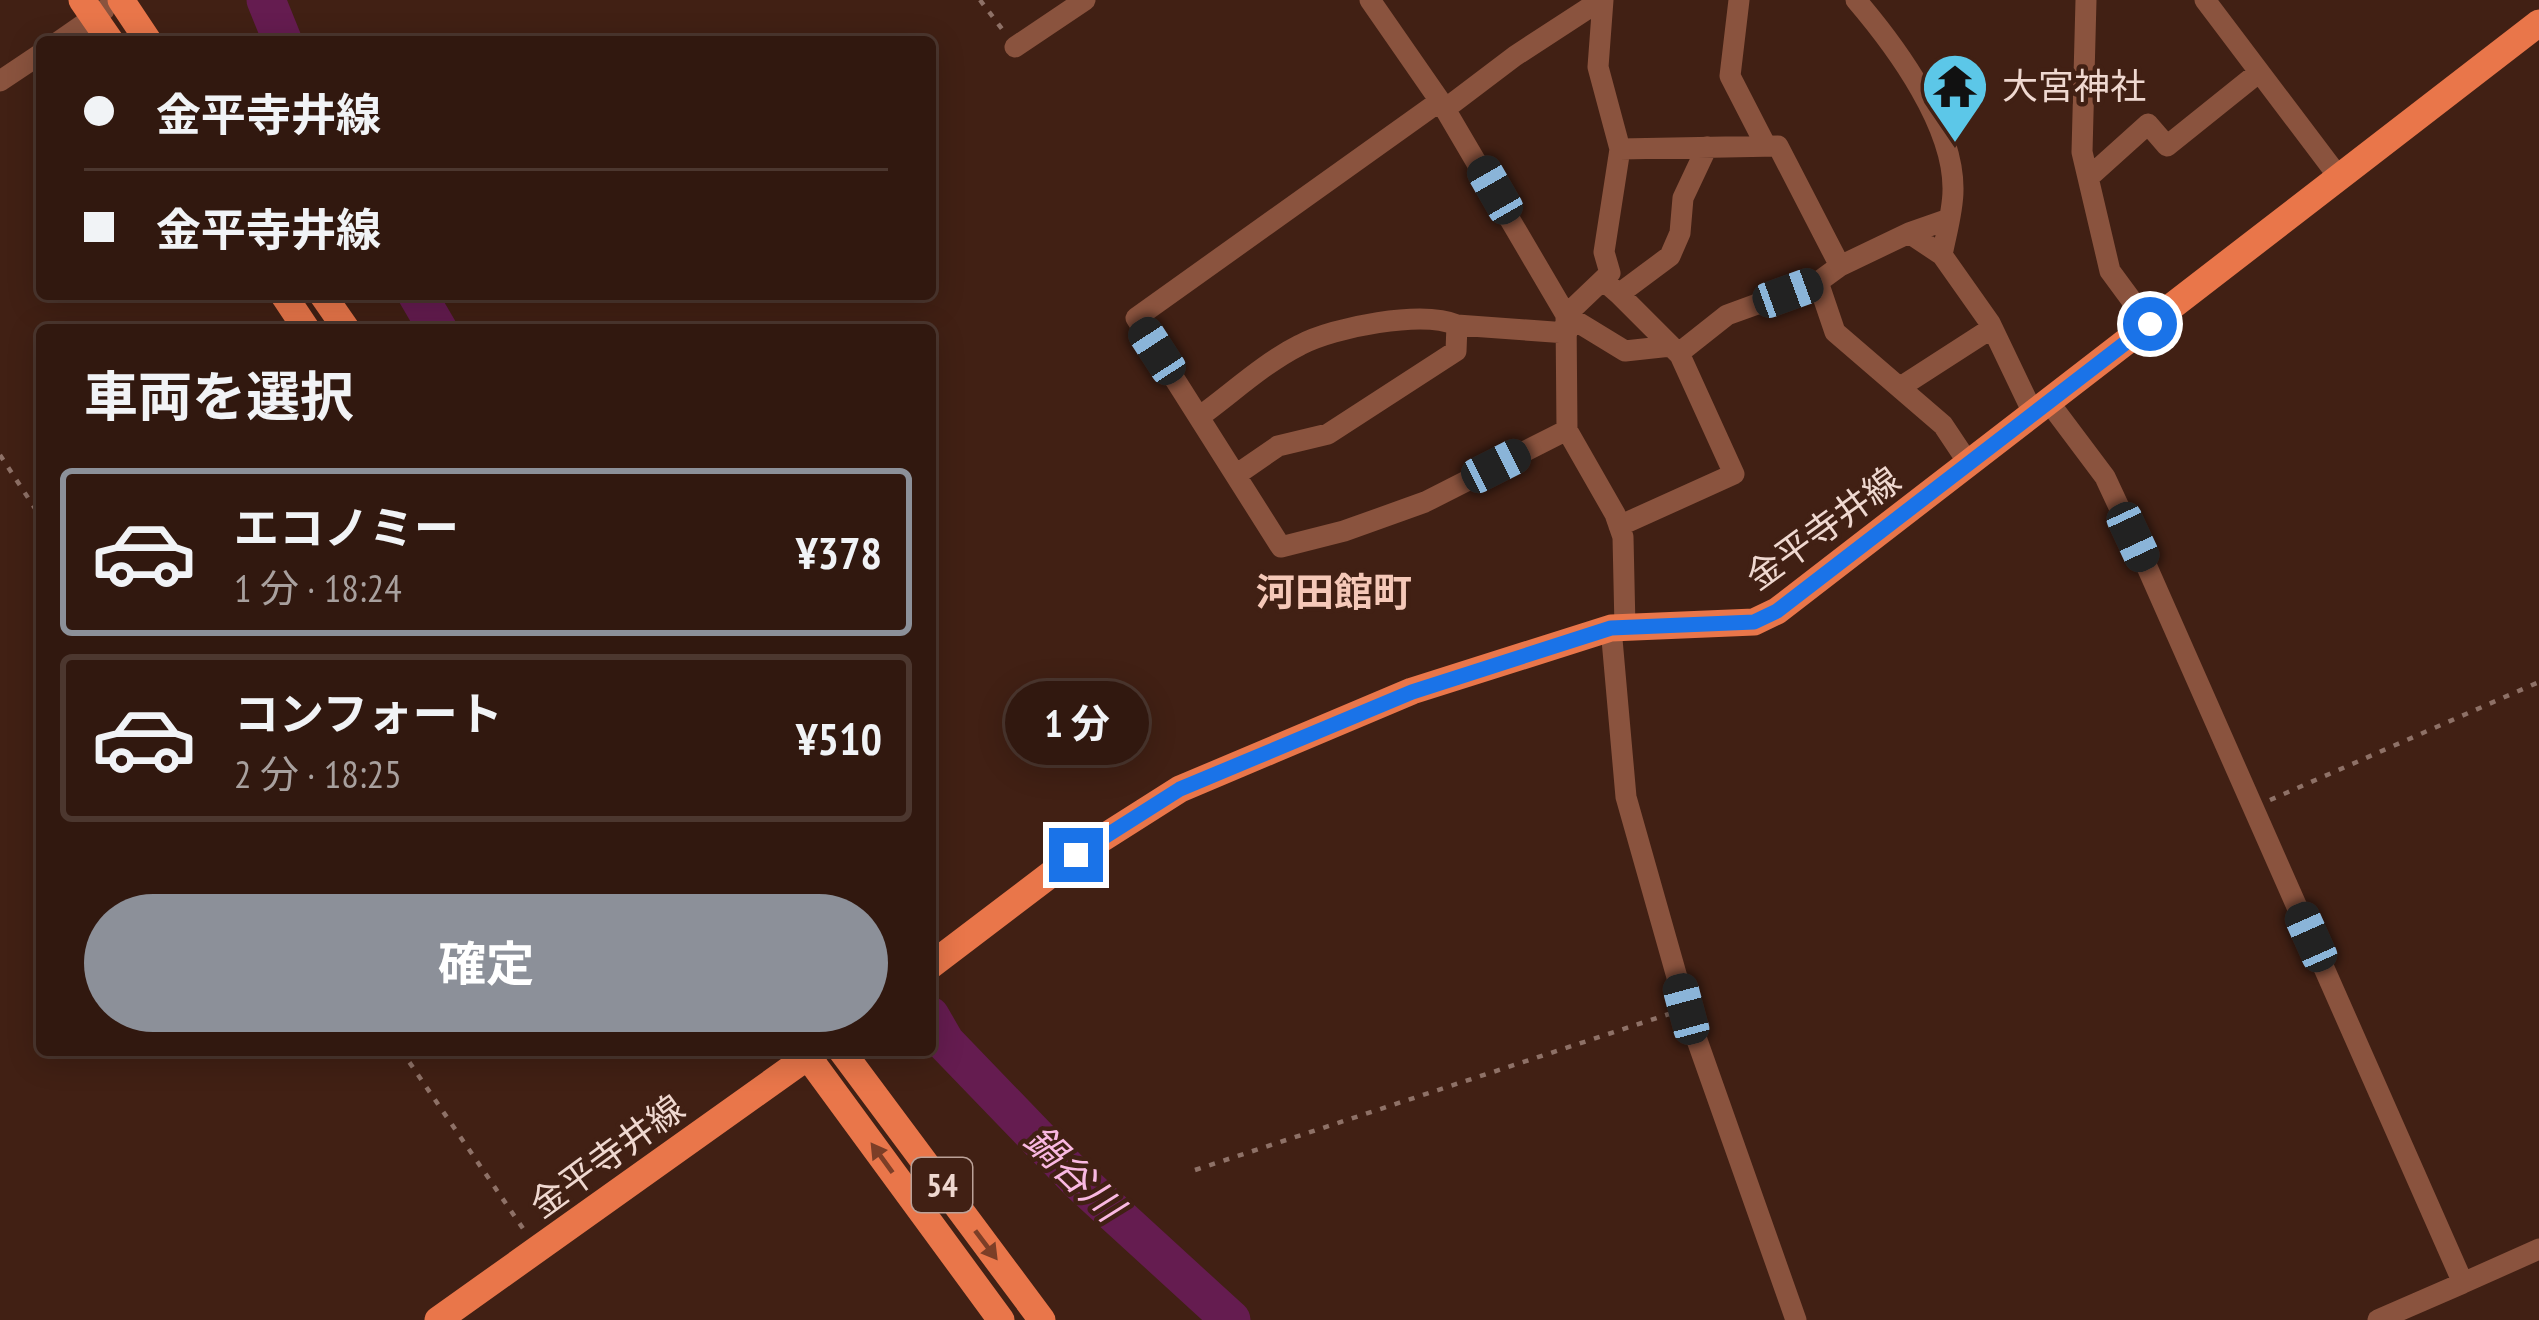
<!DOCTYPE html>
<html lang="ja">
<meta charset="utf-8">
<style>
:root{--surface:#31180f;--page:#392118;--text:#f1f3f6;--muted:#a8a09e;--line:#4c372f;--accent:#8c9099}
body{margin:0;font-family:"PT Sans Narrow","Noto Sans JP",sans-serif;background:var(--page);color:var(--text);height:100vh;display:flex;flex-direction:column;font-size:45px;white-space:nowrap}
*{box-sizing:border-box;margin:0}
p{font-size:39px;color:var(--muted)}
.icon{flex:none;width:66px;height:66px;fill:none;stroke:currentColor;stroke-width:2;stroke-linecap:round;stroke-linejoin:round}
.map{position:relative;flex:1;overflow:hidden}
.drawer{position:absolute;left:36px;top:324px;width:900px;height:732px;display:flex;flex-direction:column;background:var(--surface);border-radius:12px;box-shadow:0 6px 30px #0003,0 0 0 3px var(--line)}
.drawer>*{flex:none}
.banner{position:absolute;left:36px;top:36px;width:900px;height:264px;border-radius:12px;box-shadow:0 6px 30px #0003,0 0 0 3px var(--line);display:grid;align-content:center;height:264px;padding:0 48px;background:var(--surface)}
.end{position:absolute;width:54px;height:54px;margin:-27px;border:15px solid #1a73e8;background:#fff;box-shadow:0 0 0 6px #fff}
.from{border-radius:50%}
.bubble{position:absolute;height:84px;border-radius:42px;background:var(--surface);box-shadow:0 6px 30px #0003,0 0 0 3px var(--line);font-size:39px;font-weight:700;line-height:84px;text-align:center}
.car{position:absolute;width:36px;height:72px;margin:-36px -18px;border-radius:15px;box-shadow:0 0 9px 3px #0007;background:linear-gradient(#222 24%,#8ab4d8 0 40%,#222 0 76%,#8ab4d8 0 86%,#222 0)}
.banner b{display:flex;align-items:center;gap:42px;height:114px;font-size:45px}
.banner b+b{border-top:3px solid var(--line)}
.banner i{width:30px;height:30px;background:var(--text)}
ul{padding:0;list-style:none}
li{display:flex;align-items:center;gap:36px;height:168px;margin:0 24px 18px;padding:0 24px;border:6px solid var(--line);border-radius:12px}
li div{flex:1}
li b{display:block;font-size:45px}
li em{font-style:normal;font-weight:700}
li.selected{border-color:var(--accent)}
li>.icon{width:108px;height:108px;stroke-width:1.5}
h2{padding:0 48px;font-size:54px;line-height:144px}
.primary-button{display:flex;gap:24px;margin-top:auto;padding:24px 48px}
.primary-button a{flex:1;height:138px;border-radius:72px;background:var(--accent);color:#fff;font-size:48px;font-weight:700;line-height:138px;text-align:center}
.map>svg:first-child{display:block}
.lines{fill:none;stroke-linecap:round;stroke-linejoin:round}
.river{stroke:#651c50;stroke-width:39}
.path{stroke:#8e7167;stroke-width:4.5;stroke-dasharray:6 9;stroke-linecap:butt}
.minor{stroke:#8a533e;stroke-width:21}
.major{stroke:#e9764a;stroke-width:27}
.oneway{fill:#7c3e27}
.route{stroke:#1a73e8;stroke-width:15}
.labels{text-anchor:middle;stroke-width:9;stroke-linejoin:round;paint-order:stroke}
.shield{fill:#412014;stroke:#bba198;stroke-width:3}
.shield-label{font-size:33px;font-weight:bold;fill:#efd8d0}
.poi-label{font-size:36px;fill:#efd8d0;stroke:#412014;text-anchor:start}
.street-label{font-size:36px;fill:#efd8d0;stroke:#412014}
.neighbourhood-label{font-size:39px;font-weight:bold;fill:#f5c8b8;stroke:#412014}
.water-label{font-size:39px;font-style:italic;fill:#f9b8e1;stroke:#412014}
</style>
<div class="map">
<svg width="2539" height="1320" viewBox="0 0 2539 1320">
<rect width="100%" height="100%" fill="#412014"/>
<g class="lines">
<path class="river" d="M266,0L283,42
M417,294L438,330
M930,1016L945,1042L1078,1180L1231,1320"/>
<path class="path" d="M980,0L1002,29
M0,455L42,519
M2270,800L2539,682
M401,1050L524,1230
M1195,1170L1669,1014"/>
<path class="minor" d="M1370,0L1440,101
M1601,0L1515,56L1445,109L1566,315L1625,351L1671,346
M1603,0L1598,67L1620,149L1604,252L1610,273L1566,315L1567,430L1615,514L1623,537L1625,628
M1739,0L1730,76L1766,146
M1856,0C1897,48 1954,126 1953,190C1953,211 1946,234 1942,255L1990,323L2033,413
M2086,0L2082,152L2110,271L2149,324
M2205,0L2338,176
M58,42L104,10
M1015,47L1085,0
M0,81L42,53
M1445,109L1440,101L1136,318L1281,547L1344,531L1425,502L1567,430
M1620,149L1778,146L1840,266
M2088,178L2148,124L2167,146L2258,73
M1942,255L1909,233L1949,219
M1603,280L1619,294L1670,256L1680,233L1683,198L1707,147
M1818,282L1835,332L1943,425L1969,464
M1619,294L1678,353
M1902,386L1992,328
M2048,401L2105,477L2147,567L2463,1283L2378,1320
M1199,417C1231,394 1264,363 1300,345C1334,327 1422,310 1457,325L1567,333
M1236,475L1278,446L1328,434L1456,351L1457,325
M1619,526L1734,474L1679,353L1727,315L1818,282L1840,266L1909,233
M1611,628L1626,797L1686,1009L1796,1320
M2463,1283L2539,1249"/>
<path class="major" d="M82,0L111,42
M121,0L149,42
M283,294L307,330
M322,294L347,330
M930,966L1076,855L1180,789L1412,691L1611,628L1754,622L1777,611L2539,23
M803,1050L1001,1320
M841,1050L1042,1320
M438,1320L817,1050"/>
</g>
<defs><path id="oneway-solid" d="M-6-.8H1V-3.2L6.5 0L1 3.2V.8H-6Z" transform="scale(3)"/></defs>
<g class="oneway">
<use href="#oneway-solid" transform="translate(882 1158) rotate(-126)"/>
<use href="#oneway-solid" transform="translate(986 1245) rotate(53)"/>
</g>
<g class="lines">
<path class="route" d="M1076,855L1180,789L1412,692L1611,628L1754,622L1777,611L2150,324"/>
</g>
<defs>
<symbol id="temple-pin" viewBox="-11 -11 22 30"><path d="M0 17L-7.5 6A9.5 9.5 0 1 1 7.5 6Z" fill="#5cc7e8" stroke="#412014"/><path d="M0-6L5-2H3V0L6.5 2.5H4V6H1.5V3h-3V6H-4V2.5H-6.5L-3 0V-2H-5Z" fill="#111"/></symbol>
</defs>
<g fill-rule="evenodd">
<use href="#temple-pin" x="1917" y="48" width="76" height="104"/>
</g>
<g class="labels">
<rect class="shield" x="912" y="1158" width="60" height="54" rx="9"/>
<g class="shield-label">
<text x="942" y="1197">54</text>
</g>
<g class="poi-label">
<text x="2002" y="99">大宮神社</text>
</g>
<g class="street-label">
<text transform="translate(1823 528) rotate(-36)" y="13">金平寺井線</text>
<text transform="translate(607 1156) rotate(-36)" y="13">金平寺井線</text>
</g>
<g class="neighbourhood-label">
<text x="1334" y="606">河田館町</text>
</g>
<g class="water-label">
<text transform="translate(1074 1173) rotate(44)" y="14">鍋谷川</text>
</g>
</g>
</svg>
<i class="end from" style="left:2150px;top:324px"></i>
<i class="end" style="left:1076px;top:855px"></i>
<div class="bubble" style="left:1005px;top:681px;width:144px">1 分</div>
<i class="car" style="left:1495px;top:190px;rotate:330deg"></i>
<i class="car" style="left:1788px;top:293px;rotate:70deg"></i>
<i class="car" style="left:1157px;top:351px;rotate:327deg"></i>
<i class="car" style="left:1496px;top:466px;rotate:63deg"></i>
<i class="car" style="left:2133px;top:537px;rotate:155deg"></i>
<i class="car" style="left:2311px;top:937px;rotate:336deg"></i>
<i class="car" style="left:1686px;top:1009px;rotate:345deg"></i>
<div class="banner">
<b><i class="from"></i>金平寺井線</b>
<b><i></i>金平寺井線</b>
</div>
<section class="drawer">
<h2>車両を選択</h2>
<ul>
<li class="selected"><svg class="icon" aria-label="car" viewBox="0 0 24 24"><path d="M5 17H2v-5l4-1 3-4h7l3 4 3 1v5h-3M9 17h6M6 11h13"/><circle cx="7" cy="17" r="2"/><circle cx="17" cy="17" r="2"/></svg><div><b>エコノミー</b><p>1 分 · 18:24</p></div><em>¥378</em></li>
<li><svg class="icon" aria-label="car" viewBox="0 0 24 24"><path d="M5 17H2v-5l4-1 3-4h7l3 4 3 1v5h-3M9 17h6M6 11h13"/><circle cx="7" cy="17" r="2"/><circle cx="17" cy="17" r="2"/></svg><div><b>コンフォート</b><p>2 分 · 18:25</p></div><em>¥510</em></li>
</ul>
<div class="primary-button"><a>確定</a></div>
</section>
</div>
